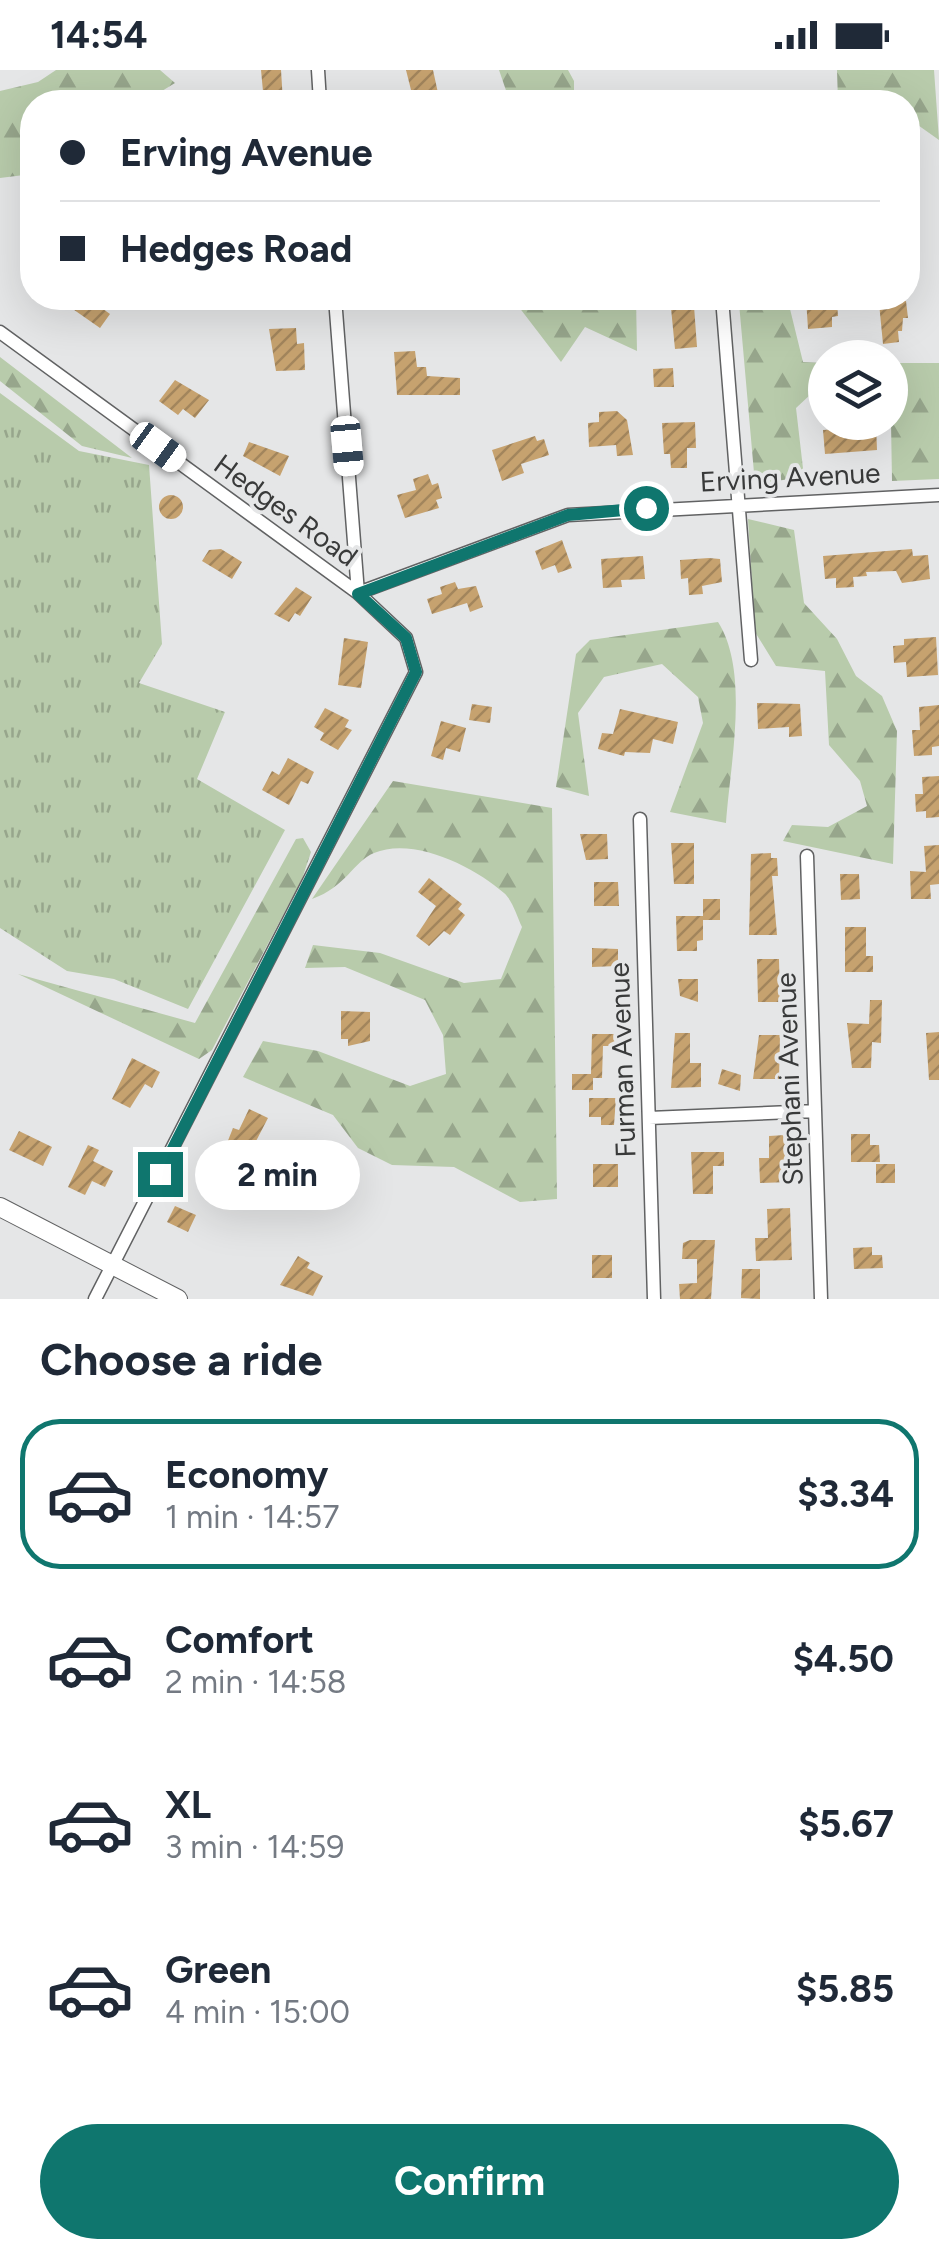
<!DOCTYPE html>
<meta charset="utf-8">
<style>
:root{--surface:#fff;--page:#f6f6f7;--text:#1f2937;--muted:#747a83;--line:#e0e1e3;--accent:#0f766e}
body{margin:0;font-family:Figtree,sans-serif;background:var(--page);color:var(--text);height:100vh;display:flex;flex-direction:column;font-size:38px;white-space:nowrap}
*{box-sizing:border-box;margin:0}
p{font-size:32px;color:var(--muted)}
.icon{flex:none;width:55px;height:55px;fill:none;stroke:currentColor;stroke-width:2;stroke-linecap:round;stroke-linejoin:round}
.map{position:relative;height:1229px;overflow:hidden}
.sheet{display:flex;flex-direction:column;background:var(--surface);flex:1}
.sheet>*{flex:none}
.banner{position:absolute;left:20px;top:20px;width:900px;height:220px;border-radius:40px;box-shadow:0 10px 40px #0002;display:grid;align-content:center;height:220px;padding:0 40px;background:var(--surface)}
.fabs{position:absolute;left:808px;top:270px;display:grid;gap:20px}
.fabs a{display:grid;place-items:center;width:100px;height:100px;border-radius:50%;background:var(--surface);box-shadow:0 10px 40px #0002;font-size:50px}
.end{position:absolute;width:45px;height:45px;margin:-22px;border:12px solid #0f766e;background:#fff;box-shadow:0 0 0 5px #fff}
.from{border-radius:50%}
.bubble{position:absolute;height:70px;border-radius:35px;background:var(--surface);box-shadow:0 10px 40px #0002;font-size:32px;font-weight:700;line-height:70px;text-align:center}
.car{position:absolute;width:30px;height:60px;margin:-30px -15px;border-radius:12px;box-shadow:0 0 8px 2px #0007;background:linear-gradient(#fff 24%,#345 0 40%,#fff 0 76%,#345 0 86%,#fff 0)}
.banner b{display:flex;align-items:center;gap:35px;height:95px;font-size:38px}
.banner b+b{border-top:2px solid var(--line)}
.banner i{width:25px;height:25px;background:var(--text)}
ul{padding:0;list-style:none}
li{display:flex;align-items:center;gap:30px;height:150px;margin:0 20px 15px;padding:0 20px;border:5px solid transparent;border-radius:40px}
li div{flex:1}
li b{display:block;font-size:38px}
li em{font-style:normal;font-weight:700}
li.active{border-color:var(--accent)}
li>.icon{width:90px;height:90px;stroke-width:1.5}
h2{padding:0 40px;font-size:45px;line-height:120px}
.primary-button{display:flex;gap:20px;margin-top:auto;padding:20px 40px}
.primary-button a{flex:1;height:115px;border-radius:60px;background:var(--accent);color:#fff;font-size:40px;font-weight:700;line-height:115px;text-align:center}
.status{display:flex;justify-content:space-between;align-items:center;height:70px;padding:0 50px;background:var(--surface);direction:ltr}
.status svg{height:28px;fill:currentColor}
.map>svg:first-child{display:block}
.grass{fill:url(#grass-tufts)}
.forest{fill:url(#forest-firs)}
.building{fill:url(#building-hatch)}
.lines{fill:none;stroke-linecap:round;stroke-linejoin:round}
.minor-casing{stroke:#616263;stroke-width:15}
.secondary-casing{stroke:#616263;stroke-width:20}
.minor{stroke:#fff;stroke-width:12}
.secondary{stroke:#fff;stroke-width:18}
.route{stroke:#0f766e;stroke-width:12}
.labels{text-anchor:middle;stroke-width:8;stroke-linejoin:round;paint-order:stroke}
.street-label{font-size:28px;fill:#393a3a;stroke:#e5e6e7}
</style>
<div class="status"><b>14:54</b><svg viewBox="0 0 49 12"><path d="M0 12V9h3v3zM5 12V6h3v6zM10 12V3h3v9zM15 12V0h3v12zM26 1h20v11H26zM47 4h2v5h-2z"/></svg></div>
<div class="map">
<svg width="939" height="1229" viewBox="0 0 939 1229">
<defs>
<pattern id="grass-tufts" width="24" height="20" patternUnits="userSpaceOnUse" patternTransform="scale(2.5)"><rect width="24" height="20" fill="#b8cbab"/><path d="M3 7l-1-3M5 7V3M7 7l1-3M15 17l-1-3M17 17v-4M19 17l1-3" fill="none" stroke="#97a68c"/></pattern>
<pattern id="forest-firs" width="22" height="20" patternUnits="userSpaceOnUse" patternTransform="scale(2.5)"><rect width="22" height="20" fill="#b8cbab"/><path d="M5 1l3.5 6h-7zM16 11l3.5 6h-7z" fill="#97a68c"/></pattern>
<pattern id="building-hatch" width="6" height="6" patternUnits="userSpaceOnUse" patternTransform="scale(2.5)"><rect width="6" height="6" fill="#c6a26f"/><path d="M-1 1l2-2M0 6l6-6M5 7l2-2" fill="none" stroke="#a2855c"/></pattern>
</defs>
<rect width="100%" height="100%" fill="#e5e6e7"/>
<path class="grass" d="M0,323L79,381L149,395L162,574L139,613L225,642L197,709L285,760L188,939L114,909L67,901L0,858Z"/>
<path class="forest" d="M56,0H160L175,13L144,32H32V104L0,108V21L38,12Z
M499,0H568L574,11V32H510Z
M837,0H934L939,70L908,48V32H838Z
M512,228H636L637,281L585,257L561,292Z
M739,233L790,239L803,292L825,293V311L796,338L804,407L755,414Z
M0,287L132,388L82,376L0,311Z
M890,293H939V409L892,411Z
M748,449L794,460L804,533L837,569L856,606L882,626L897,661L893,794L783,771L792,755L828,757L867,736L860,711L829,675L825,601L776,596L755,562Z
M718,552C750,602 730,694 726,753L670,742L703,653L698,627L662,594L604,607L578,643L589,726L556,717L576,584L590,570Z
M393,711L552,738L557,1129L520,1132L454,1097L392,1095L358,1078L333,1045L243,1007L263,971L318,981L410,1016L446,1004L443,965L425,930L345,897L305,898L313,875L380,883L464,913L501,909L522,857C517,847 513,831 504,823C475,797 413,766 374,783C353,792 346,817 312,829Z
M303,768L311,782L302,809L212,980L199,989L18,904L195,953L296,769Z"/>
<path class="building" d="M261,0H281L283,32H264Z
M406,0H433L438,23L413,28Z
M57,228H105L99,236L110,244L100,258Z
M806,228H831V233H837L838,246L832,247V257L808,259Z
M906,231L908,248H903L902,261H898L899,272L883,274L879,233Z
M694,236L697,277L675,279L671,238Z
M296,258L297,274L304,273L305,300L276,301L269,259Z
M415,281L417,297H426L427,306L460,308V325H397L394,282Z
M673,298L674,317H654L653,299Z
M175,310L209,330L195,348L183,339L178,345L159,331Z
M617,341L627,350L633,385L617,386L616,375L589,377L588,353L599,352V342Z
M695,352L696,378H687V398H671L670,384H664L662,353Z
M838,352L876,354L877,380L825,384L823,360L838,359Z
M535,366L537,371L544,369L549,385L521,394L524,403L502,411L492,380Z
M249,372L289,386L280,406L243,386Z
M428,404L432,415L438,413L442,428L436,430L439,438L405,448L397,425L416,420L413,409Z
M159 437a12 12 0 1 1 24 0a12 12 0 1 1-24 0Z
M562,470L572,498L558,503L555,495L542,500L535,481Z
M221,479L242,492L232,509L202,491L209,480Z
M912,479L913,486L928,485L930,509L902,513L896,501L866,502L867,506L853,507L854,517L836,518V508L825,509L823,486Z
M643,486L645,509L621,510L622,517L603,518L601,489Z
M709,488L720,489L722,512L702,516L703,524L689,525L688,508L681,509L680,490Z
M455,512L458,519L476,516L483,537L470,542L467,533L432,544L427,529L442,524L440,517Z
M296,517L312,527L300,546L295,543L289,552L274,544Z
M936,567L938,605L907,607L906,592L894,593L893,576L904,575V569Z
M344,568L368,572L361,618L338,615Z
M757,633L800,634L802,666L789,667V657L758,659Z
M472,634L492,637L490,653L469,650Z
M939,635V676L932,677V685L914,686L912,660H920L919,637Z
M325,638L349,650L345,657L352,660L338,680L320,670L324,663L314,657Z
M620,639L678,652L673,674L653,669L650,683L625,682L624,686L598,679L602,663L613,664Z
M441,651L466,658L460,682L446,678L443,690L431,686Z
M288,688L314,702L308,714L301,711L289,735L262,720L272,701L279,705Z
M939,706V747L926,748V741L916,742L915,724H923L922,707Z
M580,764H607L608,789L586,790Z
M671,773H694V814H674Z
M939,775V814L930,815L931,829H911L910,801L926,802L924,776Z
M771,783V788H777L778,806H772L777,865H749L751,784Z
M840,804H859L860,829L841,830Z
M429,808L462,834L458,839L465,845L450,865L444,861L429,876L416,866L436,836L418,822Z
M594,812H618L619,836H594Z
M703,829H720V850H703Z
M676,846H703V870L697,871V881H677Z
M845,857H866V886H873V902H845Z
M592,878L618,879V896L592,897Z
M757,889H779L780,932H758Z
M678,909H698V932L680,926Z
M870,930H882L881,973L872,972L871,998H852L847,953L869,954Z
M341,941L370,942V971L348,976V969H341Z
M939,962V1010H929L926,963Z
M675,963H690V993H701V1017L671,1018Z
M592,964H621V976H603L602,1008H593V1020H572V1004H591Z
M759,965H780L779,1009H753Z
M132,988L160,1002L152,1018L145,1014L130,1038L112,1029Z
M722,999L741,1005L740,1021L718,1014Z
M589,1028H616L614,1055H601V1047H589Z
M249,1039L268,1048L237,1108L257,1120L249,1134L211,1113L233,1058L239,1060Z
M19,1061L52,1077L43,1096L9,1080Z
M851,1064H870V1075H879L880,1092H851Z
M785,1065L789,1112L760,1113L759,1088H769V1066Z
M88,1075L99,1080L93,1091L113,1101L105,1117L92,1111L85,1125L68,1117Z
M691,1082H724V1096H713V1124H693Z
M593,1094H618V1117H593Z
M876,1094H895V1113H876Z
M175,1136L196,1145L188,1162L167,1152Z
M790,1138L792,1190L756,1191L755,1168H768L767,1139Z
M690,1170H715L711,1229H680L679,1214L697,1213V1189H682L683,1173Z
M872,1177V1185H882L883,1198L854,1199L853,1178Z
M592,1185H612V1208H592Z
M298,1186L310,1193L307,1198L323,1206L313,1226L280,1215Z
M742,1199H760V1229L741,1228Z"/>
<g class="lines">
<defs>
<path id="minor" d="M318,0L320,32
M335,228L358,523
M722,228L751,590
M0,262L358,523L406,568L416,602L95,1229
M358,523L568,445L939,425
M640,749L654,1229
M807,786L821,1229
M649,1048L815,1041"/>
<path id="secondary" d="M0,1137L178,1229"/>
</defs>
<use href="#minor" class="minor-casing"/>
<use href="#secondary" class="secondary-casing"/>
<use href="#minor" class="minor"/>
<use href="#secondary" class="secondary"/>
</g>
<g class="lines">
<path class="route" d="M160,1104L416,602L406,568L358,524L568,445L646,438"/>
</g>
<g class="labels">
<g class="street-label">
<text transform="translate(790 407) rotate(-3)" y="10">Erving Avenue</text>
<text transform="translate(286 440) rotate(36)" y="10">Hedges Road</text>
<text transform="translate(622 990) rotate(-92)" y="10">Furman Avenue</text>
<text transform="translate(789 1009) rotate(-92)" y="10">Stephani Avenue</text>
</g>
</g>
</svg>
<div class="fabs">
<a><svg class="icon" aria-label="layers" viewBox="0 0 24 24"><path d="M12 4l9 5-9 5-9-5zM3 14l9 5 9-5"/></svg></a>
</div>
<i class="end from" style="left:646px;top:438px"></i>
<i class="end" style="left:160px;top:1104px"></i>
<div class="bubble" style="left:195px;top:1070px;width:165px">2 min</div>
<i class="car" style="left:347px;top:376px;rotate:175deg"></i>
<i class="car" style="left:158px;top:377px;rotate:126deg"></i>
<div class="banner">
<b><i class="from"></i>Erving Avenue</b>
<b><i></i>Hedges Road</b>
</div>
</div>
<section class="sheet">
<h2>Choose a ride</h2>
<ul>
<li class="active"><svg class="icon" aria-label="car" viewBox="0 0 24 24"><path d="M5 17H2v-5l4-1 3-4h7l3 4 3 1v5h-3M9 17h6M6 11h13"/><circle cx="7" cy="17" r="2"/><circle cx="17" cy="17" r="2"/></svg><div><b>Economy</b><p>1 min · 14:57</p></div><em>$3.34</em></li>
<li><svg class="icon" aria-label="car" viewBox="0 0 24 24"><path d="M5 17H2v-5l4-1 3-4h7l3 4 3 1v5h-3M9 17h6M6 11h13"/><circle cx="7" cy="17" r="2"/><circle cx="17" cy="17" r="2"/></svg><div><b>Comfort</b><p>2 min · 14:58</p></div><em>$4.50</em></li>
<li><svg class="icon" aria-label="car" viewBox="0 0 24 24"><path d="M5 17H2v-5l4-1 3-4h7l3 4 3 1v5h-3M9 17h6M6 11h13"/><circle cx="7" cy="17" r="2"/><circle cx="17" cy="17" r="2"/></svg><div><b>XL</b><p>3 min · 14:59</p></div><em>$5.67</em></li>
<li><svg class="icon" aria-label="car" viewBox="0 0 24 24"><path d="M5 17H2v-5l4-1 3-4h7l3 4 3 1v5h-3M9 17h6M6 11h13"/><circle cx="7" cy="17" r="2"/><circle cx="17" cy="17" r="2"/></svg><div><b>Green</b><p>4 min · 15:00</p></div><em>$5.85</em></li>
</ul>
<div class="primary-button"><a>Confirm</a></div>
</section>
